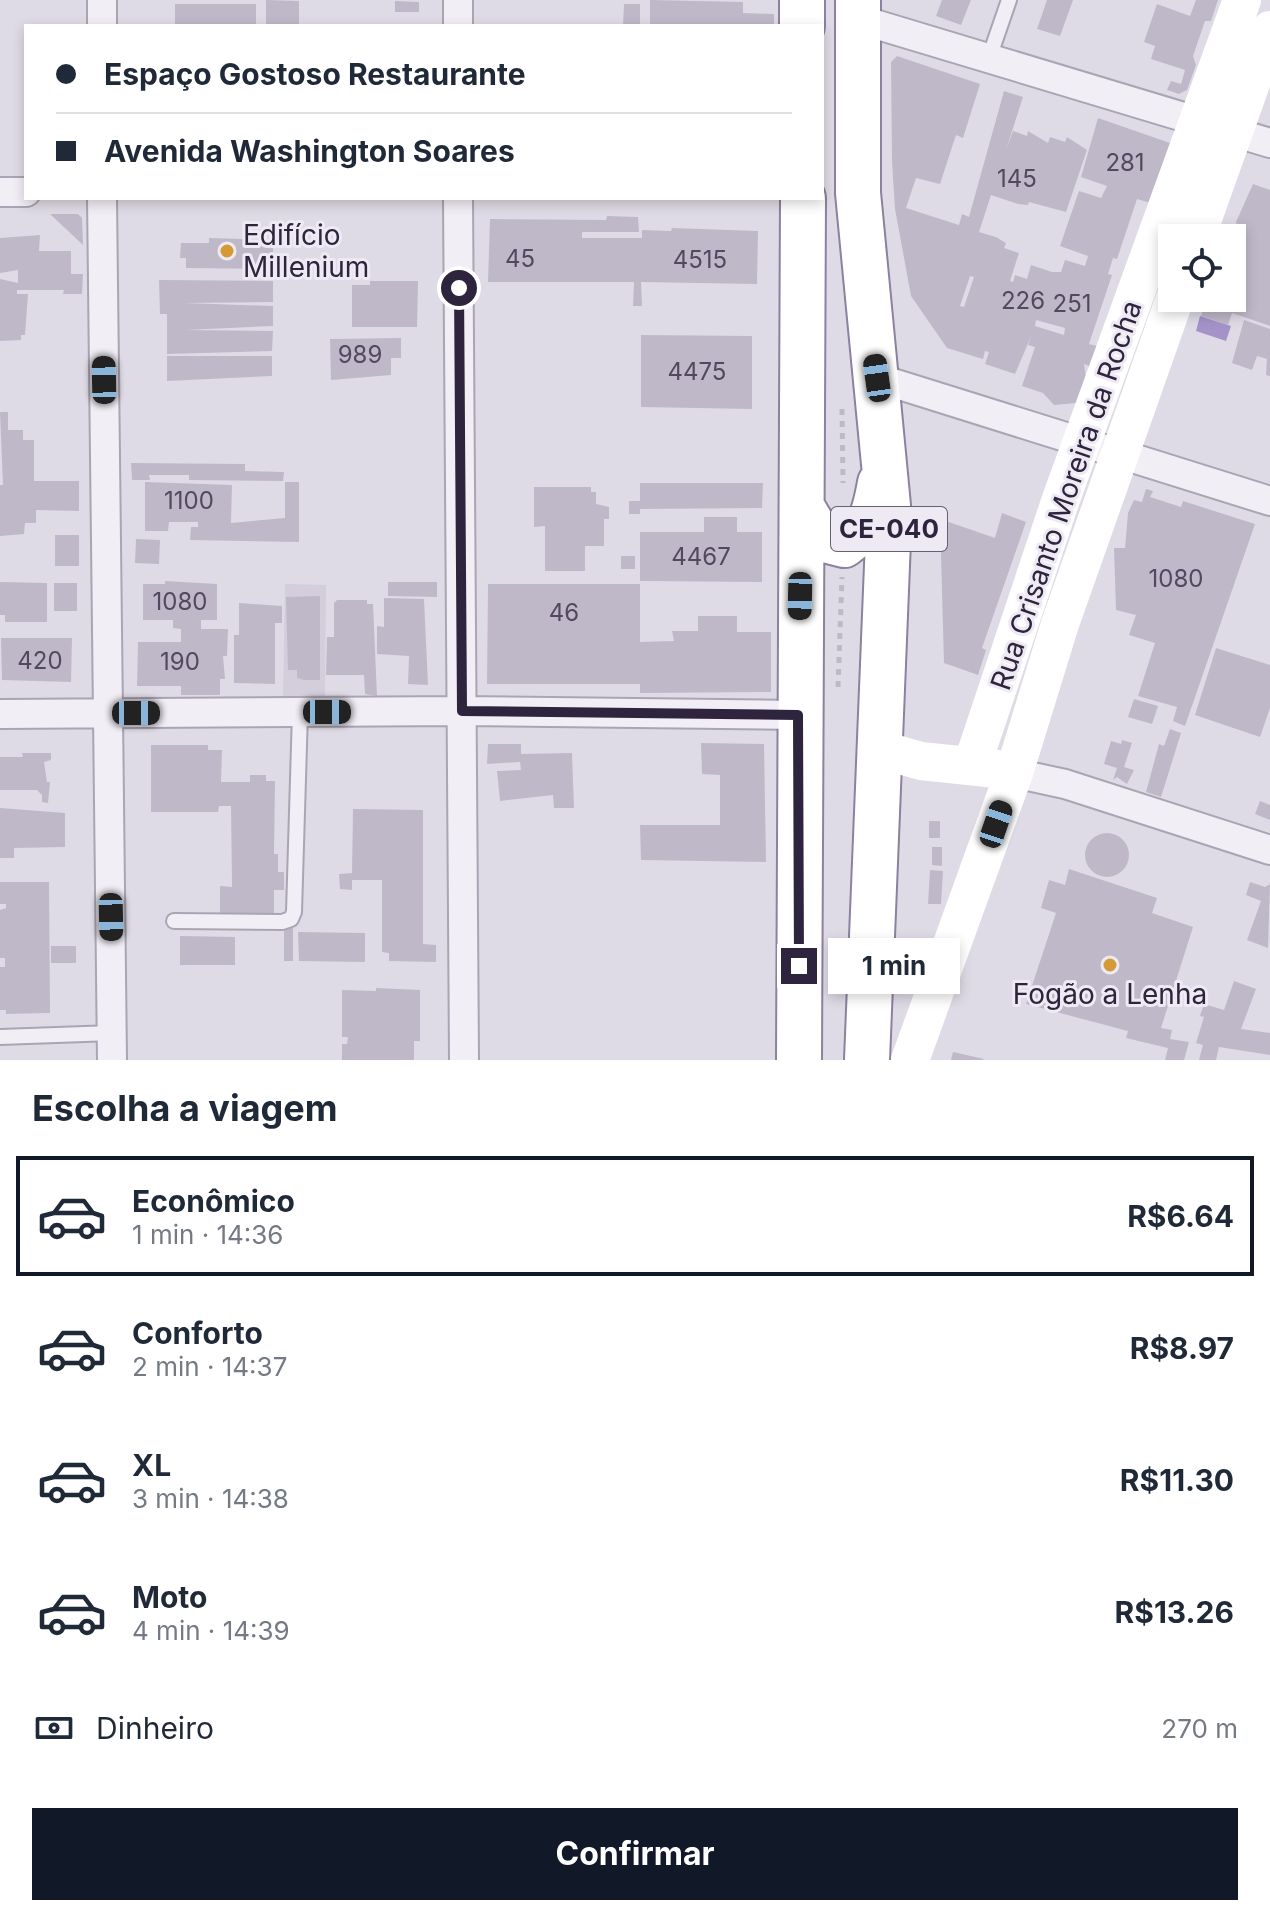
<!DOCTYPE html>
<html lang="pt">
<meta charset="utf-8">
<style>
:root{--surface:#fff;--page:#f2f2f3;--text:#1f2937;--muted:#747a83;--line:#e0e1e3;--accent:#111827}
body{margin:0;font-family:Inter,sans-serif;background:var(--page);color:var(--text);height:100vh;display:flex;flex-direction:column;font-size:30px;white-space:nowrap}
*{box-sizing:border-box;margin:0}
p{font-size:26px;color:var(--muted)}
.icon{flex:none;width:44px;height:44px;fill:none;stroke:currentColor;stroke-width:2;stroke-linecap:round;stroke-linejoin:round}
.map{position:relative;height:1060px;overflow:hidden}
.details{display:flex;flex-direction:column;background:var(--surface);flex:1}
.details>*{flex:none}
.top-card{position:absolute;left:24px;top:24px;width:800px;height:176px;border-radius:0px;box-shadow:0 4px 12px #0003;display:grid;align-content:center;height:176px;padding:0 32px;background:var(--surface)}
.tools{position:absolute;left:1158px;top:224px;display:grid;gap:16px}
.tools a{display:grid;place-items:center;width:88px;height:88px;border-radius:0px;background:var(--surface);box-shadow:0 4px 12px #0003;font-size:40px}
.end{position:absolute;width:36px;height:36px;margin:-18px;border:10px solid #2e243d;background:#fff;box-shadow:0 0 0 4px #fff}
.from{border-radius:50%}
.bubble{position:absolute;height:56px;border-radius:0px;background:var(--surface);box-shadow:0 4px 12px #0003;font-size:26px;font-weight:700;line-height:56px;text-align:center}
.car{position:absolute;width:24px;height:48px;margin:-24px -12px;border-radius:10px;box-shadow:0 0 6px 2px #0007;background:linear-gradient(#222 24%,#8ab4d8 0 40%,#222 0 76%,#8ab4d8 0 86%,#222 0)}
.top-card b{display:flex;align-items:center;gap:28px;height:76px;font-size:30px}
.top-card b+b{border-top:2px solid var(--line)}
.top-card i{width:20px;height:20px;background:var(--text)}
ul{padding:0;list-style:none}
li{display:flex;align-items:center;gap:24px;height:120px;margin:0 16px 12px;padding:0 16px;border:4px solid transparent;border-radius:0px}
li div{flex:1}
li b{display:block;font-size:30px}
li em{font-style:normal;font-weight:700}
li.active{border-color:var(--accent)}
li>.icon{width:72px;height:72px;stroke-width:1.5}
h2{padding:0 32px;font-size:36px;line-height:96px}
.pay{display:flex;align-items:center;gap:20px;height:88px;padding:0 32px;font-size:30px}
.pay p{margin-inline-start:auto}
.cta{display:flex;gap:16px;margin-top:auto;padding:16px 32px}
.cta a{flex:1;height:92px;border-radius:0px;background:var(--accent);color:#fff;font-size:32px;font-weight:700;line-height:92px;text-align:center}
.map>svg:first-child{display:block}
.built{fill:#d3cddc}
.water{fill:#a393c9}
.building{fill:#bfb8c9;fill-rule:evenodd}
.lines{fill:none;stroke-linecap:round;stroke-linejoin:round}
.lane-casing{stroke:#aaa4b3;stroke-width:18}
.street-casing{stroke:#aaa4b3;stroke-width:32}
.highway-casing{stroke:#8c819e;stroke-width:48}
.path{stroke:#beb9c5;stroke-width:5;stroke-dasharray:6 6;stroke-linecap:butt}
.lane{stroke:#f1eef5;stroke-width:14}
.street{stroke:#f1eef5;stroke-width:28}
.secondary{stroke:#fff;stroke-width:38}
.highway{stroke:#fff;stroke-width:44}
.route{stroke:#2e243d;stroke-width:10}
.poi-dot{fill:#d59a36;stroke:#eeeaf4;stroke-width:3}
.labels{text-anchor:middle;stroke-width:6;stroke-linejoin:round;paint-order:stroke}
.number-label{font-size:24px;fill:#524960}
.shield{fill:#eeeaf4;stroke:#685f74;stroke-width:2}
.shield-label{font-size:26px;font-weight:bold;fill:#2e243d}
.poi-label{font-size:28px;fill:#2e243d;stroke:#eeeaf4;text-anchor:start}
.street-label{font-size:28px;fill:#2e243d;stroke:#eeeaf4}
</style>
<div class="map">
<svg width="1270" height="1060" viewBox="0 0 1270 1060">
<rect width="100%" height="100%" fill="#dfdbe6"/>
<path class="built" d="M285,584L326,585L325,699H283Z"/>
<path class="water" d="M1200,316L1231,326L1226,341L1196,331Z"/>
<path class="building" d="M266,0L299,1V26H266Z
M650,0L743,2V13L774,14V26H650Z
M942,0H971L961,25L936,16Z
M1047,0H1073L1060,36L1037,29Z
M1196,0H1218L1211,21H1205L1193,56L1196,65L1187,90L1179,94L1167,90L1171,81L1181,84L1185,70L1151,59L1155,46L1144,42L1157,4L1190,16Z
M395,1L419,2V12H395Z
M175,4H256V26H175Z
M624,4H640V26H623Z
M897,56L980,84L963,138L956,135L940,184L916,178L906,208L959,225L962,214L969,217L1004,91L1023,97L1006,150L1013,131L1027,136L1028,131L1048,143L1050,137L1065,142L1067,137L1087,150L1066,212L1029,202L1028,205L1018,204L991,195L979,232L996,237L1006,243L1004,248L1019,253L1010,281L1013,282L1015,275L1027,279L1031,265L1052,272H1061L1065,260L1085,266L1088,256L1060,246L1079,191L1101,198L1107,186L1081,177L1098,118L1170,143L1150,203L1137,199L1117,259L1113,258L1108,274L1112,275L1089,344L1101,347L1094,368L1084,364L1086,379L1076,403L1054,405L1043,393L1022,386L1035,347L1028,345L1032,334L1015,374L985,364L989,352L985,351L983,359L947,348L911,296L895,209L892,162L891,62ZM970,276L974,277L964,307L960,306ZM1036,320L1065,328L1064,335L1035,326Z
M1253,184L1270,190V326L1232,313L1228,325L1201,316L1205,304L1196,301L1207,298L1224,304L1226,298H1232L1246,256L1232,251L1238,229L1236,222Z
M50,214H78L82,218L83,245Z
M607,216L638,217L639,232H582V238H642V230L671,231L672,228L758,231L757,284L641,282L642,306H633L634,282H488L490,219L606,220Z
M40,235L39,251H71V274H83L82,294H63L64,290H17V294H28L25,335H21V340L0,341V279L18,283V270L0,273V238Z
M209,238L244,239V245H273V259H269L268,269L186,268V258H180L181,243H209Z
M159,280L273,281V302L184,303L273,306V326L186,330L273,331L272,351L167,354V314H160Z
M370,281H418L417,327H352V285H370Z
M1244,320L1270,329V376L1266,375L1267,359L1257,356L1252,370L1232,363Z
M641,335L752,336V409L641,407Z
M401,338V358H391V375L331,380L330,339Z
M167,356H272V376L167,381Z
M0,412H8V430H23V440H34V481H79V511L36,510V523H25L24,534L0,536V485H3Z
M131,463L245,464V471L284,472L283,481L189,480V475H149L150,480H132Z
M145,482L232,485L231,523L285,518V482H299V542L190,540L191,527H198V522H169L168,531H145Z
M640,483H763L762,508L640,509V514H629V501H640Z
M534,487H591V492H596V504L609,507V519H604V546H585V571H545V526L534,527Z
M1146,489L1153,491L1150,497L1181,507L1183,501L1255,524L1185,726L1173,721L1177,707L1138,696L1155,643L1129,635L1136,615L1116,610L1114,548H1125L1128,513L1134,500L1142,502Z
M1002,513L1026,522L982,648L986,650L978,675L944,663L940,519L995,538Z
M704,517H737V532H762V582L640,581V532H704Z
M55,535H79V566H55Z
M136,539L160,540L159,564L135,563Z
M621,556H635V569H621Z
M165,581L217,584V620H201V629H228L227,656H223L225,679H220V695H181V686H137L138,642H181V629L173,628V620H143V584H165Z
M0,582L47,583V622H5V615H0Z
M388,582H437V597L388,596Z
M54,583H77V611H54Z
M488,584H640V642L674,641L672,631H698V616H737V632H771V692L640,693V684H487Z
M320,596V680H304L297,678V670H288L286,597Z
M384,598L424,599L428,685L408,684L409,656L377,654V626L384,627Z
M337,600H367V604H373L377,696L365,694L364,675H326L327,637H334V603Z
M239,603L282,606V623H275V684L234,683V635H239Z
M1,638H72L71,682L2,680Z
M1216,648L1270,665V708L1260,737L1195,715Z
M1134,699L1158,706L1152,724L1128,717Z
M1170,729L1181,733L1161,797L1146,792L1159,744L1164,746Z
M1122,740L1132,743L1124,767L1134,770L1127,784L1117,777L1113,780L1117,768L1104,764L1111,741L1121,744Z
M701,743L764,744L766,862L641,860L640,825H720V775L702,774Z
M488,744H521V754L572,753L574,808H554L553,795L500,801L497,771L521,770L520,762L487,764Z
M151,745H208V750H222L221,782H250V775H266V781H275L274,854H278V872H284V890H274V913H220V886L232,887L231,806H219L218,812H151Z
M22,753H51V760L44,762L47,782H50L48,803L42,802V795L37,790H0V757H23Z
M1260,801L1270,805V820L1255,814Z
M0,808L65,813V847L14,848V858H0Z
M353,809L423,810V944L436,945V962L389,961V953L382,952V880H352V890L340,889L339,874L352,873Z
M929,821H940V838H929Z
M1085 855a22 22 0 1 1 44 0a22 22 0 1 1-44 0Z
M932,847H942V866L932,865Z
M1069,869L1157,898L1152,913L1193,927L1161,1028L1172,1030L1170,1039L1189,1042L1184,1060H1165L1168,1048L1126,1038L1128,1031L1026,1004L1056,913L1041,908L1049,880L1065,885Z
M930,870L943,871L941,904H928Z
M0,882H49L50,1013L6,1014V1010H0V967H5V958H0V910L6,908V904H0Z
M1250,882L1265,887L1270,884L1268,948L1247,940L1261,901L1246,895Z
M293,925V961H284V926Z
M298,932L365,933V962L299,961Z
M180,936L235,937V965H180Z
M51,946H76V963H51Z
M1234,981L1256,989L1241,1029L1270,1033V1055L1219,1047L1216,1060H1199L1203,1045L1196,1043L1204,1017L1200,1016L1204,1004L1224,1010Z
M376,988L420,990V1041H414V1060H342V1044H347L348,1037H342V990L376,991Z
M953,1052L984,1059L983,1060H951Z"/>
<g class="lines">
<defs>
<path id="lane" d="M989,58L1009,0
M174,921L282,922L291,919L294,912L300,712
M0,1037L113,1033"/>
<path id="street" d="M458,0V26
M858,19L1270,143
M102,26V0
M0,192H26
M102,198L112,1060
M458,198L464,1060
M877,378L1270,501
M0,714L462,711L798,715
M1014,773L1065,784L1270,850"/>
<path id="highway" d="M802,0V26
M858,0V193L889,516L867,1060
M802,507L821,539L844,545C872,525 874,516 880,483
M799,1060L803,198"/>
</defs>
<use href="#lane" class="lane-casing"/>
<use href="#street" class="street-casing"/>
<use href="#highway" class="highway-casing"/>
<path class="path" d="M842,409L843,483
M838,687L842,577"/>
<use href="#lane" class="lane"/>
<use href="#street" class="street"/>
<path class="secondary" d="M1196,238L1270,30
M882,750L921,761L997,769
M972,765L1061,499L1242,0
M910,1060L1014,773L1060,624L1175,298"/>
<use href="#highway" class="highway"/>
</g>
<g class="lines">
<path class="route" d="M459,288L462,711L798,715L799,966"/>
</g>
<g class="poi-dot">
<circle cx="227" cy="251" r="8"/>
<circle cx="1110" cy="965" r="8"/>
</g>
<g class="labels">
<g class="number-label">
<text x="1125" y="171">281</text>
<text x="1017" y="187">145</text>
<text x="520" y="267">45</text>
<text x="700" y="268">4515</text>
<text x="1023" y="309">226</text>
<text x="1072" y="312">251</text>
<text x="360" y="363">989</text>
<text x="697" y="380">4475</text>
<text x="189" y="509">1100</text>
<text x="701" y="565">4467</text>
<text x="1176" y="587">1080</text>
<text x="180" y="610">1080</text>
<text x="564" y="621">46</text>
<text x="40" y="669">420</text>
<text x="180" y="670">190</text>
</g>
<rect class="shield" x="831" y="507" width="116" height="44" rx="6"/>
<g class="shield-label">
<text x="889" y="538">CE-040</text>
</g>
<g class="poi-label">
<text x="243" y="245">Edifício<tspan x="243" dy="32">Millenium</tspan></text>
<text x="1110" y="1004" text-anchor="middle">Fogão a Lenha</text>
</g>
<g class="street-label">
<text transform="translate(1066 495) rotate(-71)" y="10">Rua Crisanto Moreira da Rocha</text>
</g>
</g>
</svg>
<div class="tools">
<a><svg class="icon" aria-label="locate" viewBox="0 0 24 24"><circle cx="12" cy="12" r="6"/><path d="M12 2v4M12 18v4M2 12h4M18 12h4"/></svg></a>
</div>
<i class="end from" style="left:459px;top:288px"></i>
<i class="end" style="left:799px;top:966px"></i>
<div class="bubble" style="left:828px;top:938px;width:132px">1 min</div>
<i class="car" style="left:877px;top:378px;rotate:352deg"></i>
<i class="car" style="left:104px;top:380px;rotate:359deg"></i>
<i class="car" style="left:800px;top:596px;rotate:181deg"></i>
<i class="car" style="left:327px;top:712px;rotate:90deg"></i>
<i class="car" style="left:136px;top:713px;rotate:90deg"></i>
<i class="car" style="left:996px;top:824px;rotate:19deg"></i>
<i class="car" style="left:111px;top:917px;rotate:179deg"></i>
<div class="top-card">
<b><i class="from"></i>Espaço Gostoso Restaurante</b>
<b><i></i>Avenida Washington Soares</b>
</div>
</div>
<section class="details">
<h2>Escolha a viagem</h2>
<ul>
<li class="active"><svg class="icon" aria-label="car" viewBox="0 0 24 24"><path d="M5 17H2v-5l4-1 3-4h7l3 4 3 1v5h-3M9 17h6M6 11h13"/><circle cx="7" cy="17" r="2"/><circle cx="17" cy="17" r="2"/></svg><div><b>Econômico</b><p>1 min · 14:36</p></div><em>R$6.64</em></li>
<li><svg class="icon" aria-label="car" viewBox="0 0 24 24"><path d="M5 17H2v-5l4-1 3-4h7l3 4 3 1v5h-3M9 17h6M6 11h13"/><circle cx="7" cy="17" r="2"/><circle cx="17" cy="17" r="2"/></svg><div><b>Conforto</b><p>2 min · 14:37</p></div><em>R$8.97</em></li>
<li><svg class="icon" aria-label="car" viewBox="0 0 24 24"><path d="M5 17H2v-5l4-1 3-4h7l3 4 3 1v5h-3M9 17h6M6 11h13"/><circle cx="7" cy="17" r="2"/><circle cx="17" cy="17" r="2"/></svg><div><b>XL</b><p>3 min · 14:38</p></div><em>R$11.30</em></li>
<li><svg class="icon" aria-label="car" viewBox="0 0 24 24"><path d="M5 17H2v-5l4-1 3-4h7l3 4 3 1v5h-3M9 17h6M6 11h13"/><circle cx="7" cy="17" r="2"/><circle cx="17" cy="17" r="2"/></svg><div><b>Moto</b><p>4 min · 14:39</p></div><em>R$13.26</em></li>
</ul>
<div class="pay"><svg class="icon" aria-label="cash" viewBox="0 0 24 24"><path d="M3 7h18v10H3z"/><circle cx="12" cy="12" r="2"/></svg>Dinheiro<p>270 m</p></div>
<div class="cta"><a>Confirmar</a></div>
</section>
